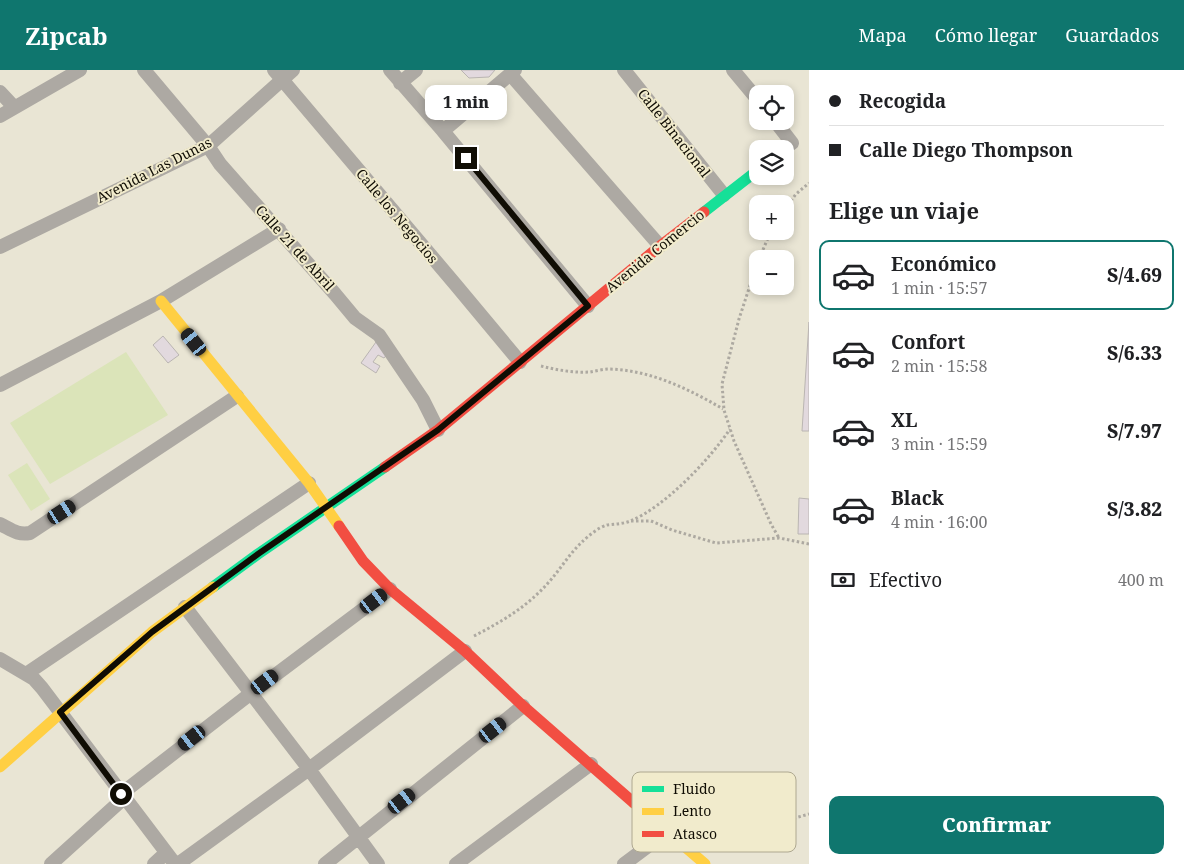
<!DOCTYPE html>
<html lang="es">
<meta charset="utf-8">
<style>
:root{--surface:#fff;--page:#f2f2f2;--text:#202124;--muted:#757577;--line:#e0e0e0;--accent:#0f766e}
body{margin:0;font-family:"Noto Serif",serif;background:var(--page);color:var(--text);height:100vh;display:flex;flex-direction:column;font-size:19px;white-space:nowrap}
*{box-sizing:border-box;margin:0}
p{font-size:16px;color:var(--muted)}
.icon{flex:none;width:28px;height:28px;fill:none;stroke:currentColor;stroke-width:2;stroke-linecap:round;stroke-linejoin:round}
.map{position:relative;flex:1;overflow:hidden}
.side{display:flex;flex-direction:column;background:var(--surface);width:375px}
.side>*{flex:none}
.banner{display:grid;align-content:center;height:110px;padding:0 20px;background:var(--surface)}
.buttons{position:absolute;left:749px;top:15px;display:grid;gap:10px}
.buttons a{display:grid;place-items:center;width:45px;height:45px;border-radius:10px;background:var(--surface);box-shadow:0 2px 8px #0003;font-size:25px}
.end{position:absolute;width:22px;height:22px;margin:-11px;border:6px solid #100d04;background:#fff;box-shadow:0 0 0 2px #fff}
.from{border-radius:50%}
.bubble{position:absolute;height:35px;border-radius:10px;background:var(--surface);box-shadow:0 2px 8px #0003;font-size:16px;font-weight:800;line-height:35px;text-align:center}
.car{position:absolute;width:15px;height:30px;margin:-15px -8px;border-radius:6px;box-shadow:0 0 4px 1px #0007;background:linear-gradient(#222 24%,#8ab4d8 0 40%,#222 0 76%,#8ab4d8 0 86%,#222 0)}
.banner b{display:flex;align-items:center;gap:18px;height:48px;font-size:19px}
.banner b+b{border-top:1px solid var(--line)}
.banner i{width:12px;height:12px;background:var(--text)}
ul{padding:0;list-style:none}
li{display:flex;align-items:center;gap:15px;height:70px;margin:0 10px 8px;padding:0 10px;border:2px solid transparent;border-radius:10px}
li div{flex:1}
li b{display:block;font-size:19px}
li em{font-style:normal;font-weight:800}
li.selected{border-color:var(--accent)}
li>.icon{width:45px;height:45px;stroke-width:1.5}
h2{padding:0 20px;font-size:22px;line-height:60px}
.pay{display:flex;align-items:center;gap:12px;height:55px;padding:0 20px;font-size:19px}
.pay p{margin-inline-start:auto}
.primary-button{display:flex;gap:10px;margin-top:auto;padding:10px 20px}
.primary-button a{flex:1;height:58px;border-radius:10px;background:var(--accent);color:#fff;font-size:20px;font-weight:800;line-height:58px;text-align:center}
header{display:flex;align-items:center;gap:30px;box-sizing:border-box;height:70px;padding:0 25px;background:var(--accent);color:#fff}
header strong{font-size:24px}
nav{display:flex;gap:28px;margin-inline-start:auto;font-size:18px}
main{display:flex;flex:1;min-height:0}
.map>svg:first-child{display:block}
.green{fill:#dbe4b9}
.building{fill:#e2d9de;stroke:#bab5b2}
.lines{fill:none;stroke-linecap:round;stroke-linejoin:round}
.path{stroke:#ada9a1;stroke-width:3;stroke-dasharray:2.5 2.5;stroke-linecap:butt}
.street{stroke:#ada9a3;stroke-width:14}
.fast{stroke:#16e098;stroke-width:11}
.slow{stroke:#ffcf43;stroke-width:11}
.jam{stroke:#f24e42;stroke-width:11}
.route{stroke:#100d04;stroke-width:6}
.labels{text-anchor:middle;stroke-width:4;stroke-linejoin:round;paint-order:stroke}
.street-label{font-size:14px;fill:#100d04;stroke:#f1ebcc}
.key{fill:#f1ebcc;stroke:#aea890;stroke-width:1}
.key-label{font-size:14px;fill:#100d04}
</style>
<header>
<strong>Zipcab</strong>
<nav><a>Mapa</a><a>Cómo llegar</a><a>Guardados</a></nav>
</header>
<main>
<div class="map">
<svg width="809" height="794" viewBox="0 0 809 794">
<rect width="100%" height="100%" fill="#e9e5d4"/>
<path class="green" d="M126,282L168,345L50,414L10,353Z
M27,393L50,429L31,441L8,405Z"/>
<path class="building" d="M461,0H495L489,7L469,8Z
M809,252V361H802Z
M163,266L179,285L168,293L153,275Z
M376,272L389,282L384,288L378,285L373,292L380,296L376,303L361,293Z
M799,428L809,429V464H798Z"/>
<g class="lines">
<path class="path" d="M785,139L796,124L809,113
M759,189L771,161
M758,191L739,249L722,314L724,340L734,371L771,454L779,468
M541,296C557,300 574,303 590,302C596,301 603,299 609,299C650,300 689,319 723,339
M631,451H651L672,460L716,473L779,468L809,474
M474,566C501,552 527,537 548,513C560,500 569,484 582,472C588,466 599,457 607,455C615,454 623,454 630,451C665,437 710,389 730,359
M707,773L809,744"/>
<path class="street" d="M144,0L208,76L220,94L335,224L355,248L379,265L423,330L438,360
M274,0L455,214L520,292
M390,0L443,61L588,236
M624,0L724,125
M733,0L758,30
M510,4L660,176
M400,13L416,0
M0,22L14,37
M0,46L80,0
M775,51L792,73L784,79
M443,61L515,0
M0,177L208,76L293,0
M0,315L161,231L279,159
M0,454C12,460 17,465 30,463L237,326
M185,537L309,699L378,794
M0,589L34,609L42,618L175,794
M26,604L309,413
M121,724L250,624L390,519
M51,794L124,728
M154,794L166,783
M178,794L309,699L465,581
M325,794L523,636
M456,794L591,694
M624,794L667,762"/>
<path class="fast" d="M704,142L758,100
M213,517L258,484L385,397"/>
<path class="slow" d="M161,231L309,413L339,456
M0,697L152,562L213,517
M634,733L705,794"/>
<path class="jam" d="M385,397L438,360L660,176L704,142
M339,456L363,491L390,519L465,581L523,636L634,733"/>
</g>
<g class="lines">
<path class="route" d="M121,724L60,642L152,562L258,484L438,360L588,236L466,88"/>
</g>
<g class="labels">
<g class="street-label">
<text transform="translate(674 63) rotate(52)" y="5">Calle Binacional</text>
<text transform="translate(154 100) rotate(-27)" y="5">Avenida Las Dunas</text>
<text transform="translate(397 146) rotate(50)" y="5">Calle los Negocios</text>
<text transform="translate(295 178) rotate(48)" y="5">Calle 21 de Abril</text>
<text transform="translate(655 181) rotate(-39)" y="5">Avenida Comercio</text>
</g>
</g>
<rect x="632" y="702" width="164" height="80" rx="8" class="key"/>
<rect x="642" y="716" width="22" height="6" fill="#16e098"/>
<rect x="642" y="738" width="22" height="7" fill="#ffcf43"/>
<rect x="642" y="761" width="22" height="6" fill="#f24e42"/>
<g class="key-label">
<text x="673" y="724">Fluido</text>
<text x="673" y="746">Lento</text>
<text x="673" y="769">Atasco</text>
</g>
</svg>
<div class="buttons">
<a><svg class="icon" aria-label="locate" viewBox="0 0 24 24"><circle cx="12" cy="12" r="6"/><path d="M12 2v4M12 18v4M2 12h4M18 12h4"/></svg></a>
<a><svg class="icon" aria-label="layers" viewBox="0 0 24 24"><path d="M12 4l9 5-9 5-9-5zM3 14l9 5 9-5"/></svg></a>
<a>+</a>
<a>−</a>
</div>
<i class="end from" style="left:121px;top:724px"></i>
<i class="end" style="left:466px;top:88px"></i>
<div class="bubble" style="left:425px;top:15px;width:82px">1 min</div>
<i class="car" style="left:194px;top:272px;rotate:321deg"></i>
<i class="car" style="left:62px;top:442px;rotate:57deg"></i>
<i class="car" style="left:374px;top:531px;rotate:53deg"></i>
<i class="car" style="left:265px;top:612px;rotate:53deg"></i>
<i class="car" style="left:493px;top:660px;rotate:52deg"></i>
<i class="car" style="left:192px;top:668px;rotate:232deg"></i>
<i class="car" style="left:402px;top:731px;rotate:52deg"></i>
</div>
<section class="side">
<div class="banner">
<b><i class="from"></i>Recogida</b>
<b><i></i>Calle Diego Thompson</b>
</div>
<h2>Elige un viaje</h2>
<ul>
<li class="selected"><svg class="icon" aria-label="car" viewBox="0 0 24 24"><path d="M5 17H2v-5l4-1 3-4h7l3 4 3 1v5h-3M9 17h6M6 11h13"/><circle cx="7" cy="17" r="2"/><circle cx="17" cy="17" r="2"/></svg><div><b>Económico</b><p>1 min · 15:57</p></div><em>S/4.69</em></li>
<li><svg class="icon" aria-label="car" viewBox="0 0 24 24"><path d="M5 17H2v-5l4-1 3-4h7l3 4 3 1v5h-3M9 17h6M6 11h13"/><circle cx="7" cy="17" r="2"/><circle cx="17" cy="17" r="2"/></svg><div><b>Confort</b><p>2 min · 15:58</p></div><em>S/6.33</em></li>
<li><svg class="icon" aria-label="car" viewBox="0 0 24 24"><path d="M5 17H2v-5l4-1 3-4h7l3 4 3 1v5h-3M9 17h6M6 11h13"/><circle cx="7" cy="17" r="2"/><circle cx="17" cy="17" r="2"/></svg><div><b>XL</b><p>3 min · 15:59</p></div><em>S/7.97</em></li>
<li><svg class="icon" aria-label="car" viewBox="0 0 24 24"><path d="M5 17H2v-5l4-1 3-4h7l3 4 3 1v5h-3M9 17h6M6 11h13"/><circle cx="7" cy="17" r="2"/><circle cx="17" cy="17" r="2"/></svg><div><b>Black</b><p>4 min · 16:00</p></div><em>S/3.82</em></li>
</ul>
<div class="pay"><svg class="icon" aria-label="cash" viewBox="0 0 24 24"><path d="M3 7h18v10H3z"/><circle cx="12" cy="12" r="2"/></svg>Efectivo<p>400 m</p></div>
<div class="primary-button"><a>Confirmar</a></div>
</section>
</main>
